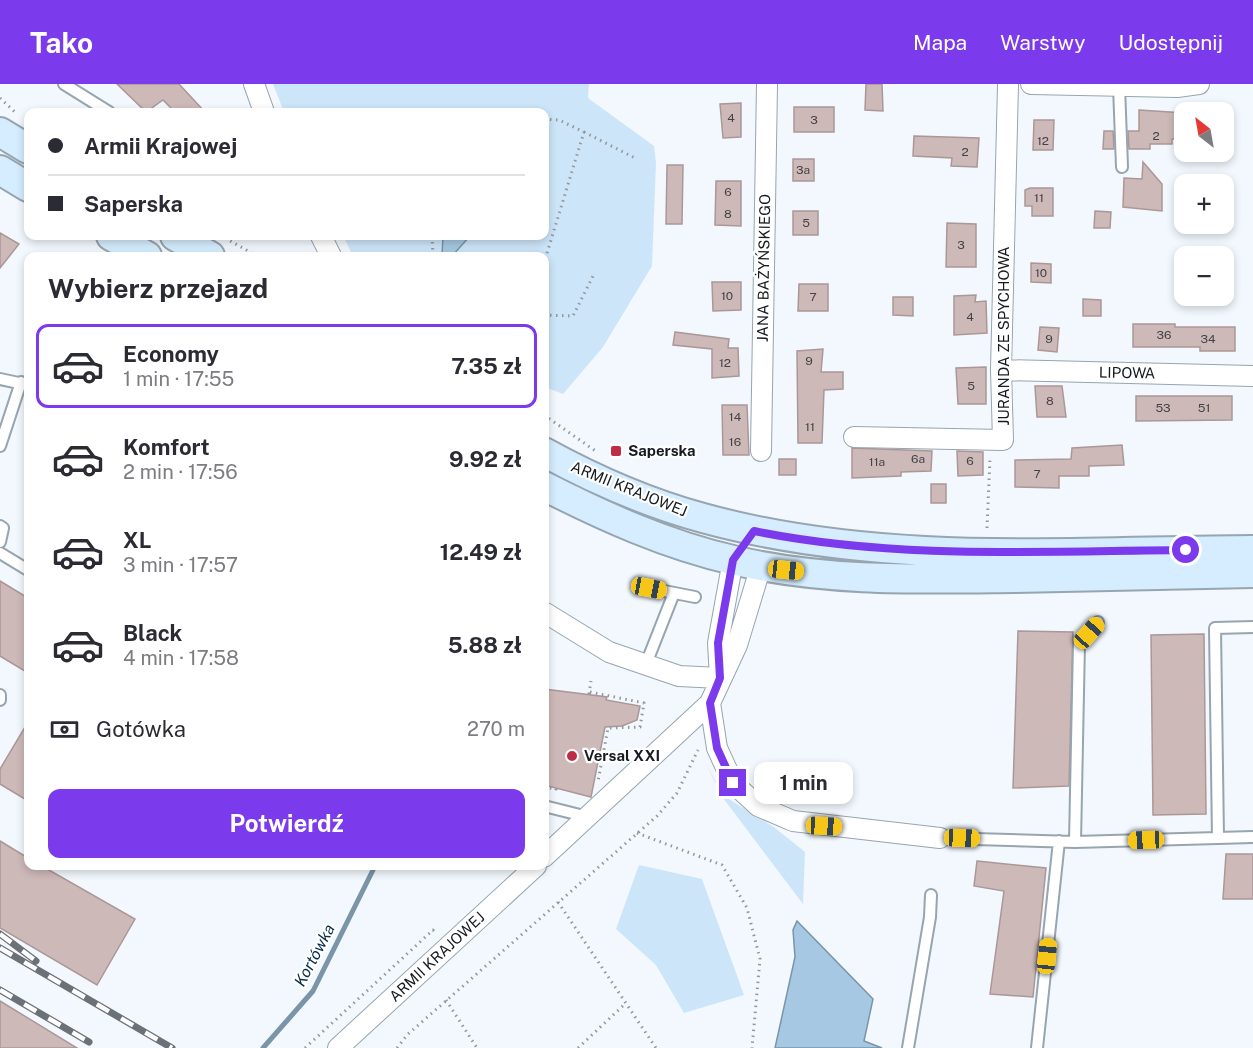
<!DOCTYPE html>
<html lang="pl">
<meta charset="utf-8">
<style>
:root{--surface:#fff;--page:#f7f7f7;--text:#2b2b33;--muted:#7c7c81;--line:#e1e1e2;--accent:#7c3aed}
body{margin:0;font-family:"Public Sans",sans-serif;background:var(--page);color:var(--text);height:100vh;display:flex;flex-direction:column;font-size:22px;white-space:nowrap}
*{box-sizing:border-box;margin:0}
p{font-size:20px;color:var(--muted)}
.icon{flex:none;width:33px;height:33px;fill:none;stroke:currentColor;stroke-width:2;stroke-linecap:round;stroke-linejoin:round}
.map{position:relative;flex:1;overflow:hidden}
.sheet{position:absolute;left:24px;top:168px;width:525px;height:618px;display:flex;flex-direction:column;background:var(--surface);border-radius:12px;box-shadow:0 3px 9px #0003}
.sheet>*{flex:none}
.hud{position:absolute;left:24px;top:24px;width:525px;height:132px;border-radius:12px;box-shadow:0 3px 9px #0003;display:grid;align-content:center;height:132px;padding:0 24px;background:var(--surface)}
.needle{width:39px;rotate:329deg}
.fabs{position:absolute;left:1174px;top:18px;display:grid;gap:12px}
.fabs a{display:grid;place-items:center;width:60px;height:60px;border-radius:12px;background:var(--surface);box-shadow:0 3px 9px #0003;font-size:30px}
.end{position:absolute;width:27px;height:27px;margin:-14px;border:8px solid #7c3aed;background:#fff;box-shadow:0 0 0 3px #fff}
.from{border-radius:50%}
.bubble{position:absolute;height:42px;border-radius:12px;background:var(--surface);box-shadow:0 3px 9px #0003;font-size:20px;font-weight:700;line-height:42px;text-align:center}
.car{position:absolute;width:18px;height:36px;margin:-18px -9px;border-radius:8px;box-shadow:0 0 4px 2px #0007;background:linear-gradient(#f5c518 24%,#345 0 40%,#f5c518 0 76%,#345 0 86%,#f5c518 0)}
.hud b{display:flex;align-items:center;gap:21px;height:57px;font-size:22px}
.hud b+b{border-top:2px solid var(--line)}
.hud i{width:15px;height:15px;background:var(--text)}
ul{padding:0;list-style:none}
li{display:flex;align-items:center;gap:18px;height:84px;margin:0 12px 9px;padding:0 12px;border:3px solid transparent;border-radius:12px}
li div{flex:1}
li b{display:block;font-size:22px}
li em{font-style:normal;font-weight:700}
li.current{border-color:var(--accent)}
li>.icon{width:54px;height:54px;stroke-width:1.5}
h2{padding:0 24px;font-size:27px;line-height:72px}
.pay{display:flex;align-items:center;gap:15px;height:66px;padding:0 24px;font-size:22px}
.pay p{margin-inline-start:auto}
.action{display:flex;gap:12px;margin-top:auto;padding:12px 24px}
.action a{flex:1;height:69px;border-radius:12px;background:var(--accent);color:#fff;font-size:24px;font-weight:700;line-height:69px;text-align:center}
header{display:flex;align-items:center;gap:36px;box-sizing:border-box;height:84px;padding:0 30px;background:var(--accent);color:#fff}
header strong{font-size:28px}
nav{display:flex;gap:33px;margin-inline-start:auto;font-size:21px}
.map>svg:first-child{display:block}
.green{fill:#cde5f9}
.water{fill:#a6c8e2;stroke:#7a94a8;stroke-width:1.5}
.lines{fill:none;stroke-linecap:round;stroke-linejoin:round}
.stream{stroke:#7a94a8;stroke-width:5}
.building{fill:#ceb9b9;stroke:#ab9797;stroke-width:1.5}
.service-casing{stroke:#96a5b0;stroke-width:14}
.minor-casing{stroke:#96a5b0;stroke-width:22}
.secondary-casing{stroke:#96a5b0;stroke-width:32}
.path{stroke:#91979b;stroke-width:3;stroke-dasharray:1.5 4.5;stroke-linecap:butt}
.service{stroke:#fff;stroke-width:10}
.minor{stroke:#fff;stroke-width:20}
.secondary{stroke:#d5edfe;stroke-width:28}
.rail-casing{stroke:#6b7176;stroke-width:7}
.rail{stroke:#fff;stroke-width:4.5;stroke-dasharray:14;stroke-linecap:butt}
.route{stroke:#7c3aed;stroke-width:8}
.poi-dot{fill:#be2d46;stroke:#fff;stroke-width:2}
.labels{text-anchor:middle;stroke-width:4.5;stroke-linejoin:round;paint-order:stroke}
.number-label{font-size:12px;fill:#434246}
.street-label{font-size:15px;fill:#151b1f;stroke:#fff}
.poi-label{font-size:15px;font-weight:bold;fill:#151b1f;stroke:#fff;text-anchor:start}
.water-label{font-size:16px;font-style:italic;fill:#042f49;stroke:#fff}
</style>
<header>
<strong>Tako</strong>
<nav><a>Mapa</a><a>Warstwy</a><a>Udostępnij</a></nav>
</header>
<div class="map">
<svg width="1253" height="964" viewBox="0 0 1253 964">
<rect width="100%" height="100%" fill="#f2f8fd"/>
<path class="green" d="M273,0H589L588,14L654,62L656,79L652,182L603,263L563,310L545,303L544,172H353L343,152H544V28H284Z
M706,680L724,712L775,744L805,768L803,820L723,714Z
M639,781L702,795L744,911L684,929L656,881L616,845Z"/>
<path class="water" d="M443,152H470L452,172H442Z
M797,837L873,915L864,957L882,964H775L795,873L793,846Z"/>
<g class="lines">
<path class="stream" d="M263,964L313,907L375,782"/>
</g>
<path class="building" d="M117,0H179L205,28H175L163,16L146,28Z
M866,0H882L883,27L865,26Z
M741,19V53L723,54L720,20Z
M794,23H834V48H794Z
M1139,26L1185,29V55H1172V60H1150V65H1129L1128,47H1139Z
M1034,36H1054L1053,66H1033Z
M1104,47H1113L1114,65H1103Z
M914,52L979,54L977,83L951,82L952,74L913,72Z
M793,75H814V97H793Z
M1143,78L1162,100V127L1123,123L1124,94L1142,95Z
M667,81H683L682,140H666Z
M716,97H741V142L715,141Z
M1030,104H1053V132H1032V122H1025V106Z
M793,127H818V151H793Z
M1095,127L1111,128L1110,144H1094Z
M947,139L976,140V183H946Z
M0,149L19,160L0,184Z
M1031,179L1051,180V199L1031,198Z
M712,198H741V226L713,227Z
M799,200H828V227H798Z
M976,211L975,218L986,217L987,249L954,251V212Z
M893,213H913V232L893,231Z
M1083,215L1101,216V232H1083Z
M1133,240H1175V243H1235V267H1200V263H1133Z
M1040,243L1059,244L1057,268L1038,266Z
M675,248L729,255L728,264H738L739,292L712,294V265L673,261Z
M823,265L821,288H843V305L824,306L822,359H798L797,267Z
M986,283V320H958L956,284Z
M1035,302H1062L1066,333H1037Z
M1136,312H1232V336L1136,337Z
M722,321H747L749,371H723Z
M1122,361L1124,381L1089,382V392H1059V404L1015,403V376L1071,375L1072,364Z
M852,364L932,367L931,387L901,388V392L852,394Z
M957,367L983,368V391L958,392Z
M779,375H796V391H779Z
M931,400H946V419H931Z
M0,497L28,514V589L0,572Z
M1018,547L1073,548L1069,702L1013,704Z
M1204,550L1206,730L1153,731L1151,551Z
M544,605L607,613L606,616L640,622L637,636L622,642L605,643L591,713L544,701Z
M28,638V717L0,700V685Z
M0,757L28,774V782H42L135,835L97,901L0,844Z
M1226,770H1253V815H1223Z
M977,777L1046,784L1033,913L990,910L1004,807L974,802Z
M0,917L77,964H0Z"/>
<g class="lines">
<defs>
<path id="service" d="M64,0L109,28
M1119,2L1122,83
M0,295L28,301
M0,362L21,298
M0,442L3,444L0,458
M0,469L28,486
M649,504L695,513
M646,580L674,509
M0,611V616
M544,722L588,733
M940,754L1075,758L1253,753
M1218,754L1215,544L1253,543
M1075,758L1079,559L1098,538
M908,964L930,833L931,811
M1037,964L1059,757"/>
<path id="minor" d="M254,0L264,28
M1031,0L1177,3L1199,0
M321,152L331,172
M1001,286L1253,292
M854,353L1003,356L1001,286L1008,0
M761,367L767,0
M761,482L737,561L710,619L717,664L733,699L758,722L793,737L940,754
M544,528L609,568L679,592L720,594
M720,594L718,559L733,476
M544,773L710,619
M338,964L536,782"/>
<path id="secondary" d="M0,48L28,65
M0,86L28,103
M111,152L147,172
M175,152L210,172
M544,368C595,396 648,419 703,434C881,483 1071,467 1253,466
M544,402C605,433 667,461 733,476C824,498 921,495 1013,494C1093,492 1173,490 1253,489"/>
</defs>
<use href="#service" class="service-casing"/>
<use href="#minor" class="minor-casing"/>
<use href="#secondary" class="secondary-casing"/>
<path class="path" d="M0,14L16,29
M544,35L559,36L584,48L544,179
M584,48L635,74
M432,152L433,172
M225,154L257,172
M544,231L573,232L593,192
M544,331L597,368
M987,444L990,374
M590,608L644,619L640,643L608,644L598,697
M589,610L591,597
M544,703L556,705L555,710
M637,749L722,781L747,824L760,875L752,964
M558,818L656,964
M446,916L477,964
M305,964L433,846L436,849
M397,964L407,951L657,732L677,709L698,666
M578,964L626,919"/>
<use href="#service" class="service"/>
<use href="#minor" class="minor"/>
<use href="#secondary" class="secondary"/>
<defs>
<path id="rail" d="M0,850L36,877
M0,864L172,964
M0,906L89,958"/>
</defs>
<use href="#rail" class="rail-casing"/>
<use href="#rail" class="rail"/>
</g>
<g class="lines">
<path class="route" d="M733,699L717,664L710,619L720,594L718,559L733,476L754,447C896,476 1043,467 1186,466"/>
</g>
<g class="poi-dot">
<rect x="610" y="361" width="12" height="12" rx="3"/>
<circle cx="572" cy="672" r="6"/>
</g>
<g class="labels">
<g class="number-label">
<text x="731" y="38">4</text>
<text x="814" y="40">3</text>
<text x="1156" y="56">2</text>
<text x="1043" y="61">12</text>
<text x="965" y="72">2</text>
<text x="803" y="90">3a</text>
<text x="728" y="112">6</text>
<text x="1039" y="118">11</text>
<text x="728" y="134">8</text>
<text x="806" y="143">5</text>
<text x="961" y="165">3</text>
<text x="1041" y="193">10</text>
<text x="727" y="216">10</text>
<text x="813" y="217">7</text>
<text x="970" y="237">4</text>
<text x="1164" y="255">36</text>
<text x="1049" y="259">9</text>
<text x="1208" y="259">34</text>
<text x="809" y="281">9</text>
<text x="725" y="283">12</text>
<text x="971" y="306">5</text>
<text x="1050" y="321">8</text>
<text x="1163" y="328">53</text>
<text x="1204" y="328">51</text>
<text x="735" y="337">14</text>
<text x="810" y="347">11</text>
<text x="735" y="362">16</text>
<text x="918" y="379">6a</text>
<text x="970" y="381">6</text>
<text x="877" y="382">11a</text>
<text x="1037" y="394">7</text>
</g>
<g class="street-label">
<text transform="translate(764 184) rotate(-89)" y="5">JANA BAŻYŃSKIEGO</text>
<text transform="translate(1004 252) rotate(-90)" y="5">JURANDA ZE SPYCHOWA</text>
<text transform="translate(1127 289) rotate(1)" y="5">LIPOWA</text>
<text transform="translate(629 405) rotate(22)" y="5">ARMII KRAJOWEJ</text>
<text transform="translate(437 873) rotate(-43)" y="5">ARMII KRAJOWEJ</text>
</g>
<g class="poi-label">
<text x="628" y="372">Saperska</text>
<text x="584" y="677">Versal XXI</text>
</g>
<g class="water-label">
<text transform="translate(314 871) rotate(-62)" y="6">Kortówka</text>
</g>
</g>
</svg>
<div class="fabs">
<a><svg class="needle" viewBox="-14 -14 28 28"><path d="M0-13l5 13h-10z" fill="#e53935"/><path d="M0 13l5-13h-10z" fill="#7c7c81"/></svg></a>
<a>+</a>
<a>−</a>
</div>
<i class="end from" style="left:1186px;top:466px"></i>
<i class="end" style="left:733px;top:699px"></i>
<div class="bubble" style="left:754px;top:678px;width:99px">1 min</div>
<i class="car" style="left:786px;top:486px;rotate:96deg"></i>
<i class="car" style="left:649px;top:504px;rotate:101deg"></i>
<i class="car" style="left:1089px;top:549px;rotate:42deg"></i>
<i class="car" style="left:824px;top:742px;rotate:93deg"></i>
<i class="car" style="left:962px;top:754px;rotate:92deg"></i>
<i class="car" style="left:1146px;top:756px;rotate:268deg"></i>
<i class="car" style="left:1047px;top:872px;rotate:6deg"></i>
<div class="hud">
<b><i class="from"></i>Armii Krajowej</b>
<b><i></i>Saperska</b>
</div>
<section class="sheet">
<h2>Wybierz przejazd</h2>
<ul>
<li class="current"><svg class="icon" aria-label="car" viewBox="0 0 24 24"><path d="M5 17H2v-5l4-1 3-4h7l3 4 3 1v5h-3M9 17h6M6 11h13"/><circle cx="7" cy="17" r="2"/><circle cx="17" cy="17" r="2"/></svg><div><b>Economy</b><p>1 min · 17:55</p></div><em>7.35 zł</em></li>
<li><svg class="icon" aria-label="car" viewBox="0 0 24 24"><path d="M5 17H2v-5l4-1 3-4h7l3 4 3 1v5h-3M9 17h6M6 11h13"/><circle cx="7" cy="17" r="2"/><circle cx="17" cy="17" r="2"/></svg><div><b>Komfort</b><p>2 min · 17:56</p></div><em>9.92 zł</em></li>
<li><svg class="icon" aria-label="car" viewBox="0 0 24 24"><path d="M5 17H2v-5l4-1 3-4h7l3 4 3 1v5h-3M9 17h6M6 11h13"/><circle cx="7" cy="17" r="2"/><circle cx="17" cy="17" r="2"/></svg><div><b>XL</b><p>3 min · 17:57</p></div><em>12.49 zł</em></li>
<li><svg class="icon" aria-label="car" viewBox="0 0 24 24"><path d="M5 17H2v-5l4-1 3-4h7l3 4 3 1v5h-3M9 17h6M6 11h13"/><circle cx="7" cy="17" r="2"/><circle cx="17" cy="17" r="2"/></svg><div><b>Black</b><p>4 min · 17:58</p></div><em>5.88 zł</em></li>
</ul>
<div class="pay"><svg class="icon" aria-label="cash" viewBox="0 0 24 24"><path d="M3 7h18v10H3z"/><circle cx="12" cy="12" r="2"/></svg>Gotówka<p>270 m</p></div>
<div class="action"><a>Potwierdź</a></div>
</section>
</div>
